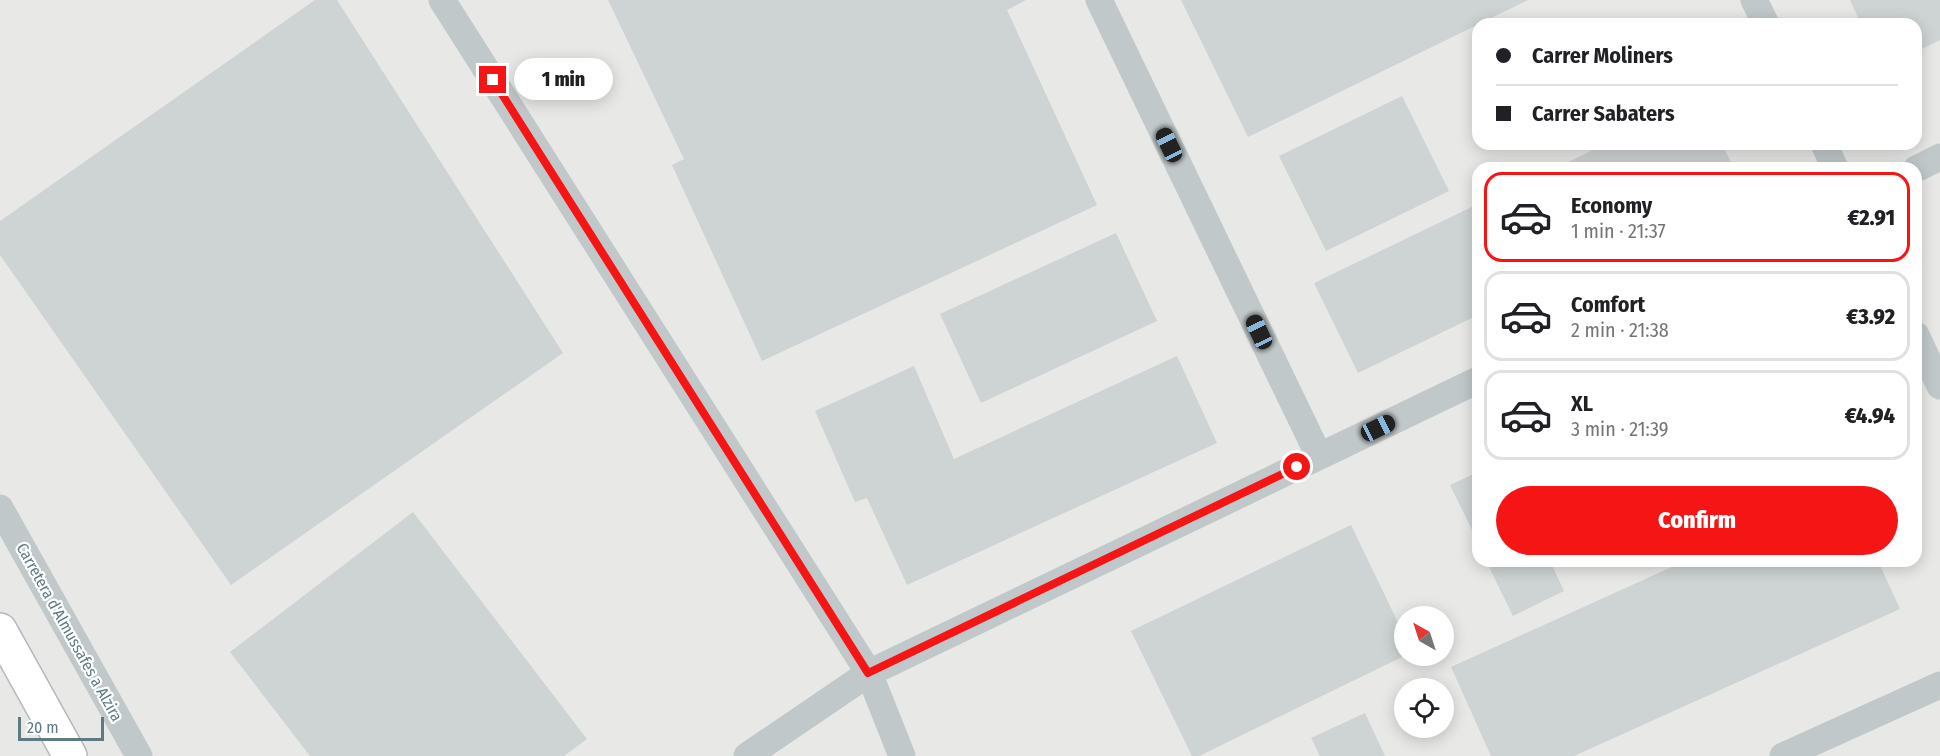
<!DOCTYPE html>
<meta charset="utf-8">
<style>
:root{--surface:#fff;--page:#f2f2f2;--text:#202124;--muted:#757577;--line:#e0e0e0;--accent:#f61515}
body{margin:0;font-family:"Fira Sans Condensed",sans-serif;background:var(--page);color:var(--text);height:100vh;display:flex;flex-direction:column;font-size:22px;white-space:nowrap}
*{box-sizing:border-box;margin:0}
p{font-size:20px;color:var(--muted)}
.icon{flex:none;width:33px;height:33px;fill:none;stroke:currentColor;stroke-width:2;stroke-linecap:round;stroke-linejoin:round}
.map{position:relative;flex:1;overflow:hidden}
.drawer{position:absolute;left:1472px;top:162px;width:450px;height:405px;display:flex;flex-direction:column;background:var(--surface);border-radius:18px;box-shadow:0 3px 15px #0003}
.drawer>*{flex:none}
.guide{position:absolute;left:1472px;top:18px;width:450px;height:132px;border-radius:18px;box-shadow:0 3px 15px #0003;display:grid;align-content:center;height:132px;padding:0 24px;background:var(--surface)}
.needle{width:39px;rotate:321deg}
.buttons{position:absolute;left:1394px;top:606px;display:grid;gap:12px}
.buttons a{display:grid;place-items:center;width:60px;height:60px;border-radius:50%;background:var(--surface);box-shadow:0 3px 15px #0003;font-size:30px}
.scale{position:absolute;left:18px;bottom:15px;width:86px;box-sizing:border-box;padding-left:6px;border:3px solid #5f7a82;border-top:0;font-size:16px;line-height:21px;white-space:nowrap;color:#5f7a82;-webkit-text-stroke:4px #fff;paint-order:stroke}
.end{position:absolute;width:27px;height:27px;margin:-14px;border:8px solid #f61515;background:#fff;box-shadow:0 0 0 3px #fff}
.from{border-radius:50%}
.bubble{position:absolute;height:42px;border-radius:21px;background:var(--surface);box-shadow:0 3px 15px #0003;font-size:20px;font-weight:800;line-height:42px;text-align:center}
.car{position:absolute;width:18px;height:36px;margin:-18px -9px;border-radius:8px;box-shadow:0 0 4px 2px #0007;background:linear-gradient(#222 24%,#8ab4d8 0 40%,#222 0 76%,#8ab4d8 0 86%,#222 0)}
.guide b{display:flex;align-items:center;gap:21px;height:57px;font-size:22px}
.guide b+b{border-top:2px solid var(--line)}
.guide i{width:15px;height:15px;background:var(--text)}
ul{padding:10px 0 0;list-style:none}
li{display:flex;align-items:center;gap:18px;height:90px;margin:0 12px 9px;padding:0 12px;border:3px solid var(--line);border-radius:18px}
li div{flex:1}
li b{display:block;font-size:22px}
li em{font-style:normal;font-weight:800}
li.active{border-color:var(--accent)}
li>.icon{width:54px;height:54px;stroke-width:1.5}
.cta{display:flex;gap:12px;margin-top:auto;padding:12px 24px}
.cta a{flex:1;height:69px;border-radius:36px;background:var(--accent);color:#fff;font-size:24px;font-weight:800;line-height:69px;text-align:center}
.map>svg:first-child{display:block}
.built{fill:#e8e8e7;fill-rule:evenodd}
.building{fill:#ced3d4}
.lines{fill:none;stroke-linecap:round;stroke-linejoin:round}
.primary-casing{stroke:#b2babd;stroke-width:36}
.minor{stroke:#c1c8ca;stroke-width:27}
.primary{stroke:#fff;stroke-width:33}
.route{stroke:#f61515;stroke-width:8}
.labels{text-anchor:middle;stroke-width:4.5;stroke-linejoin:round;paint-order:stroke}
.street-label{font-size:16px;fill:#5f7a82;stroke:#fff}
</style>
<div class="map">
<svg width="1940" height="756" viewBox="0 0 1940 756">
<rect width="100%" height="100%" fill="#f7f6f3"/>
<path class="built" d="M0,0H1940V756H0ZM1478,24H1916V144H1478ZM1478,168H1916V561H1478ZM1404,616H1443V656H1404ZM1404,688H1443V728H1404Z"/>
<path class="building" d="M315,0H337L563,353L231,585L0,255V221Z
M608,0H1026L1007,10L1097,205L762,361L672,165L684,159Z
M1181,0H1528L1248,137Z
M1850,0H1940V40L1916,52V24H1861Z
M1402,96L1449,191L1326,251L1279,156Z
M1605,144H1722L1734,168H1556Z
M1478,204V315L1358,373L1314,283Z
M1116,233L1157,321L981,403L940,314Z
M1177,356L1217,443L907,585L867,498L855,502L815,411L914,366L954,459Z
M1478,472V542L1450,485Z
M413,512L587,739L564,756H310L230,652Z
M1351,525L1404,635V656L1199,756H1192L1131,631Z
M1486,561H1550L1564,591L1513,616Z
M1685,561H1878L1900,609L1574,756H1491L1451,667Z
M1365,713L1385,756H1320L1311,738Z"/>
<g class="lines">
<defs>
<path id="primary" d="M0,630L70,756"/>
</defs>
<use href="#primary" class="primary-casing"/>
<path class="minor" d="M442,0L869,673L902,756
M1099,0L1319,456
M1754,0L1766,24
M1824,144L1835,168
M1916,169L1940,157
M1916,335L1940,386
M0,508L139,756
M747,756L869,673L1478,380
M1783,756L1940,685"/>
<use href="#primary" class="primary"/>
</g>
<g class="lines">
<path class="route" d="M493,80L868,673L1297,467"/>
</g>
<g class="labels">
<g class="street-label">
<text transform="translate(70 632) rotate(61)" y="6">Carretera d'Almussafes a Alzira</text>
</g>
</g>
</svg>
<div class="buttons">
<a><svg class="needle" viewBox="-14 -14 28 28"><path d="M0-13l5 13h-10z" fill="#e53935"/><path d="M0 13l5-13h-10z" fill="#757577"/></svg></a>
<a><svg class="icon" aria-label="locate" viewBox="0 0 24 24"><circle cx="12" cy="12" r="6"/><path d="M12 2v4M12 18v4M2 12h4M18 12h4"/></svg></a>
</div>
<div class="scale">20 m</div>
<i class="end from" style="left:1297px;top:467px"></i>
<i class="end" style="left:493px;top:80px"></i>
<div class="bubble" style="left:514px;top:58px;width:99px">1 min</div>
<i class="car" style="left:1169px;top:145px;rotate:334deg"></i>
<i class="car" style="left:1259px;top:332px;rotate:335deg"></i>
<i class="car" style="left:1378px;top:428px;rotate:64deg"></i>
<div class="guide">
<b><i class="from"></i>Carrer Moliners</b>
<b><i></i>Carrer Sabaters</b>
</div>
<section class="drawer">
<ul>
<li class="active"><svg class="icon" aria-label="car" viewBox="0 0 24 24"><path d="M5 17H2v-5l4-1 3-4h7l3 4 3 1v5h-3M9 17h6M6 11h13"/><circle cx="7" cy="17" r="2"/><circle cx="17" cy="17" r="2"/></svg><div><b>Economy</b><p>1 min · 21:37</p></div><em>€2.91</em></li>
<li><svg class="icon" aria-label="car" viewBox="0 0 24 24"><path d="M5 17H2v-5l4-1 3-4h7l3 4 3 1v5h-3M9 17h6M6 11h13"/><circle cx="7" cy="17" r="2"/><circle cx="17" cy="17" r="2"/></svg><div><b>Comfort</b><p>2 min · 21:38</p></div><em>€3.92</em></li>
<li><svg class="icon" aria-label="car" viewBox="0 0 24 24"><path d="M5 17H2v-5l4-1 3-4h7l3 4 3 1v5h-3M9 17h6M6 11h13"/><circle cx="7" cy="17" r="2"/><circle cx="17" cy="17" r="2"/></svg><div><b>XL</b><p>3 min · 21:39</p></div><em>€4.94</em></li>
</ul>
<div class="cta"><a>Confirm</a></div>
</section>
</div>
